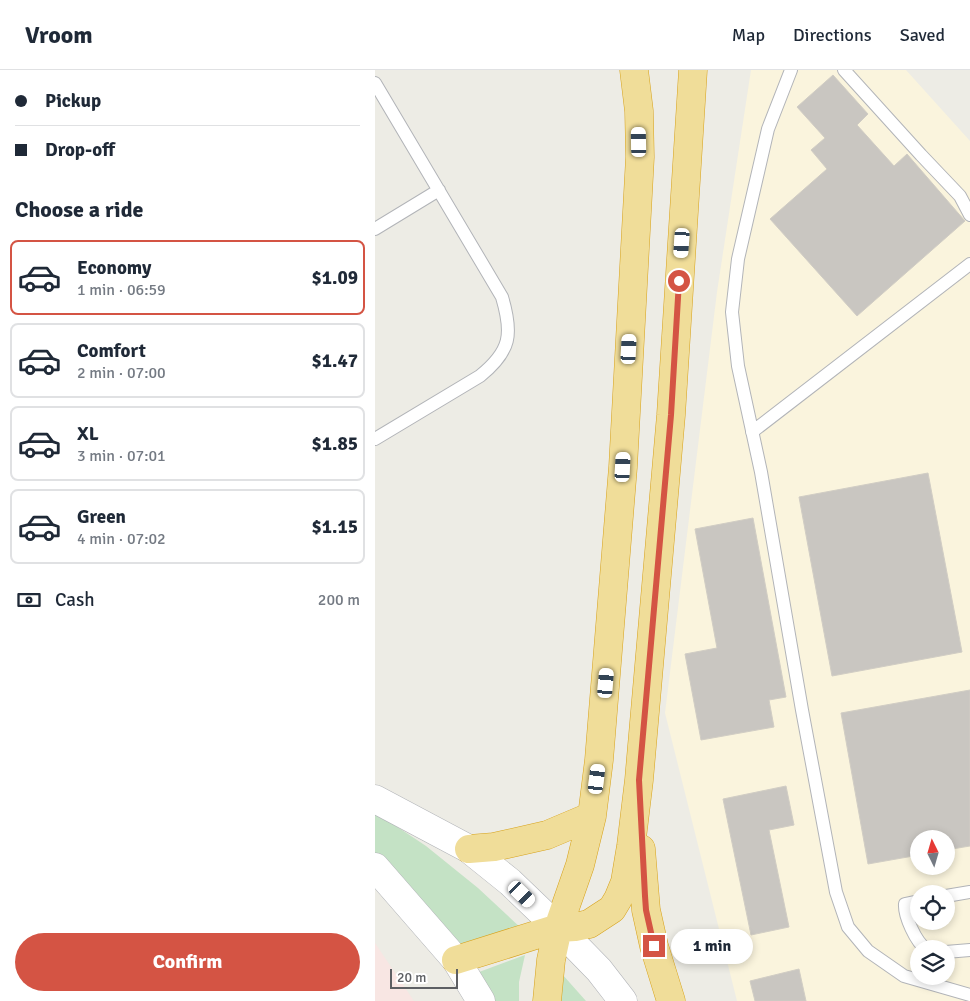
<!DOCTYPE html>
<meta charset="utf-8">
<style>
:root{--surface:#fff;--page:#f6f6f7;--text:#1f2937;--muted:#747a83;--line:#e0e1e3;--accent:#d45444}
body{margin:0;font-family:Signika,sans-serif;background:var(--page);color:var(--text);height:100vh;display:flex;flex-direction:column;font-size:19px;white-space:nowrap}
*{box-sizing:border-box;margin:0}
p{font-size:16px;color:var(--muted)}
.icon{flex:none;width:28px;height:28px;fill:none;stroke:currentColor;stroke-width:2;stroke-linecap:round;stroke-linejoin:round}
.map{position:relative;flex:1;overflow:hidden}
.panel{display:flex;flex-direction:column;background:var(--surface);width:375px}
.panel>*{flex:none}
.guide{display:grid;align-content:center;height:110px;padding:0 15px;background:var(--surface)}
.needle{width:32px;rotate:355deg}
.fabs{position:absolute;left:535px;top:760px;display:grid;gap:10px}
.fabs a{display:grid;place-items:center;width:45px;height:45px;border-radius:50%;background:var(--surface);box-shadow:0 2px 8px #0003;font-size:25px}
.scale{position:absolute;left:15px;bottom:12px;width:68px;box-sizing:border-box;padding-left:5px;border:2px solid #5d5f63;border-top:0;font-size:14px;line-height:18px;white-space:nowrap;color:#5d5f63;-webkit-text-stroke:4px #fff;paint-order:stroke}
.end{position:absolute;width:22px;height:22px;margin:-11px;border:6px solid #d45444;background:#fff;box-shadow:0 0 0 2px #fff}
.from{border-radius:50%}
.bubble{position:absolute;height:35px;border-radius:18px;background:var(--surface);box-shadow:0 2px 8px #0003;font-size:16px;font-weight:700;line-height:35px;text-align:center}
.car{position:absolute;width:15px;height:30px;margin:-15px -8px;border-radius:6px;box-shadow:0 0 4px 1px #0007;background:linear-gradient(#fff 24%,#345 0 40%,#fff 0 76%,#345 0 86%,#fff 0)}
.guide b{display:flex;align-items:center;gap:18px;height:48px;font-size:19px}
.guide b+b{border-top:1px solid var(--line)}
.guide i{width:12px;height:12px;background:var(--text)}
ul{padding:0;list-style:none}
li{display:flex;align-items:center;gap:15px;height:75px;margin:0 10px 8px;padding:0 5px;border:2px solid var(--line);border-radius:8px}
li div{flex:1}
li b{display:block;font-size:19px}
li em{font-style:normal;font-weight:700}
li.active{border-color:var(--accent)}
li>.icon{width:45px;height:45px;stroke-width:1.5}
h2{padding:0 15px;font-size:22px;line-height:60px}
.pay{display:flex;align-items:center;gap:12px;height:55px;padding:0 15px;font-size:19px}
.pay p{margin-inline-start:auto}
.cta{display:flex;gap:10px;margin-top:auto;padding:10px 15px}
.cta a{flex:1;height:58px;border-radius:30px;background:var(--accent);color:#fff;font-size:20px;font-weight:700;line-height:58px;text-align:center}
header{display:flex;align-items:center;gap:30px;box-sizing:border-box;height:70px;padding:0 25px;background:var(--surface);border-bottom:1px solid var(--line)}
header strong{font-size:24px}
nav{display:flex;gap:28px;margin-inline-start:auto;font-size:18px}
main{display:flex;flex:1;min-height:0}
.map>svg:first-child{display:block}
.commercial{fill:#faf4dd;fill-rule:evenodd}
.medical{fill:#f8e6e3}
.green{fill:#c4e2c5}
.building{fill:#c9c6c1;stroke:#d1cdc4}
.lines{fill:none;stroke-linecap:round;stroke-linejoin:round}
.service-casing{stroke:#b2b4b8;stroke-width:14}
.tertiary-casing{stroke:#b2b4b8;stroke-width:29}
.motorway-casing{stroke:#d7a21b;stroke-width:29}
.service{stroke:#fff;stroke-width:12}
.tertiary{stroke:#fff;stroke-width:28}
.motorway{stroke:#f0dd99;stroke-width:28}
.route{stroke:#d45444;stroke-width:6}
</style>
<header>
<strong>Vroom</strong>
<nav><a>Map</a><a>Directions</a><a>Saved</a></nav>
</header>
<main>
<section class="panel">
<div class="guide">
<b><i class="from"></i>Pickup</b>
<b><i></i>Drop-off</b>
</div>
<h2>Choose a ride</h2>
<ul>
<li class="active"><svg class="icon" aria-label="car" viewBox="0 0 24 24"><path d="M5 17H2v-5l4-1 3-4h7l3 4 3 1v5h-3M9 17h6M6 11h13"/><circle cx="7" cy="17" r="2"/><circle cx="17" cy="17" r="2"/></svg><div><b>Economy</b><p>1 min · 06:59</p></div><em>$1.09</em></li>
<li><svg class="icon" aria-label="car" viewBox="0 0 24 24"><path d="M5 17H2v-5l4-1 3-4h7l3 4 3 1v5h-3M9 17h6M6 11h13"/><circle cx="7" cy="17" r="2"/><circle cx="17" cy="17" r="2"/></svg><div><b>Comfort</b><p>2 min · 07:00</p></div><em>$1.47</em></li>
<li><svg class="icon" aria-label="car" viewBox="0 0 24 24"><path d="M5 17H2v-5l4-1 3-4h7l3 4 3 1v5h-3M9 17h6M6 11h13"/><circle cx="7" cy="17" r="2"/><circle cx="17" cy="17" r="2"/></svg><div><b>XL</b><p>3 min · 07:01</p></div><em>$1.85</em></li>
<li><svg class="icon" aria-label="car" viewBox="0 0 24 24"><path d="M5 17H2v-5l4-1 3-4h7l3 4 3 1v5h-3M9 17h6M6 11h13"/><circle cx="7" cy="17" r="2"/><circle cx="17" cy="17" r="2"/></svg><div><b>Green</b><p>4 min · 07:02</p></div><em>$1.15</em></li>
</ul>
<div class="pay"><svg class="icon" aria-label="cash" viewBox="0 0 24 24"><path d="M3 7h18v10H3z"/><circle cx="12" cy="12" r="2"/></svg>Cash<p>200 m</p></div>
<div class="cta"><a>Confirm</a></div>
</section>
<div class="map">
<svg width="595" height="931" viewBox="0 0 595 931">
<rect width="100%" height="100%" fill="#edece5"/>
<path class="commercial" d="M376,0H531L595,71V931H362L290,643L342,222ZM544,769H571V796H544ZM544,824H571V851H544ZM544,879H571V906H544Z"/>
<path class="medical" d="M0,873L39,931H0Z"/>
<path class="green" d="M0,742L51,776L103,818L148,860L87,877L0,787Z
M150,885L144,912V931H111L96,905Z
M179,895L211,931H176Z"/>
<path class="building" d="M458,5L493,44L482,55L519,96L532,84L590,151L482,246L395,149L452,99L436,80L450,68L422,37Z
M553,403L587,582L457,606L424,427Z
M378,448L411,627L394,630L399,657L326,670L310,584L342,578L320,459Z
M595,620V776L571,780V769H544V785L493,794L466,643Z
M411,716L419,755L394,760L414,857L376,865L348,729Z
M424,899L431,931H380L375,911Z"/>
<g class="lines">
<defs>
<path id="service" d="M416,0L393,59L363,189L357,242L363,296L386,402L427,640L461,822L473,857L493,881L529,906L595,925
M469,0L546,85L585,126L595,145
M0,13L127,227C138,264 136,281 105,306L0,369
M0,159L64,120
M377,362L595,194
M571,826L595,822
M544,831L530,834C529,846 541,872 551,879
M571,882L595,880"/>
<path id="tertiary" d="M0,729L94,779L135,812L183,858L224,900L248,931
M0,797L81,890L106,931"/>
<path id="motorway" d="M94,779L119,777L172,765L217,746
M266,779L271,840L279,876L296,931
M81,890L183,858L200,857L214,854L237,839L243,829L250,812L256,776L264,710L296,345L318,0
M172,931L176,890L183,858L205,795L217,746L224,690L248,397L265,87L264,41L259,0"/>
</defs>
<use href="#service" class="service-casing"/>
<use href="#tertiary" class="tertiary-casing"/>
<use href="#motorway" class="motorway-casing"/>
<use href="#service" class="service"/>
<use href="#tertiary" class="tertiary"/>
<use href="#motorway" class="motorway"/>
</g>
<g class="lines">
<path class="route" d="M279,876L271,840L270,826L264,710L296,345L304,211"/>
</g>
</svg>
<div class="fabs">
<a><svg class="needle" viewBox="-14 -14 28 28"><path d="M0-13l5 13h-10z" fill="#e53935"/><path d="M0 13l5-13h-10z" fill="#747a83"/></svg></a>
<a><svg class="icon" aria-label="locate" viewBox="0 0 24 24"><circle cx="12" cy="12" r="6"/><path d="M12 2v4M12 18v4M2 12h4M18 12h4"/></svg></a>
<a><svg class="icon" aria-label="layers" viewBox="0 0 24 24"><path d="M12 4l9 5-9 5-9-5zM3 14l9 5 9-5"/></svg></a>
</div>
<div class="scale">20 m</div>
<i class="end from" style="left:304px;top:211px"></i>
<i class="end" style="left:279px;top:876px"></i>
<div class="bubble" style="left:296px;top:859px;width:82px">1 min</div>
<i class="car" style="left:264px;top:72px;rotate:359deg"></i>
<i class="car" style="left:307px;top:173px;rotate:184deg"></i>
<i class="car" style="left:254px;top:279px;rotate:3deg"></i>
<i class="car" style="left:248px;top:397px;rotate:3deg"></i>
<i class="car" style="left:231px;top:613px;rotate:5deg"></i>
<i class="car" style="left:222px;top:709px;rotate:7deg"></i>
<i class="car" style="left:147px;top:824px;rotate:134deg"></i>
</div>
</main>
